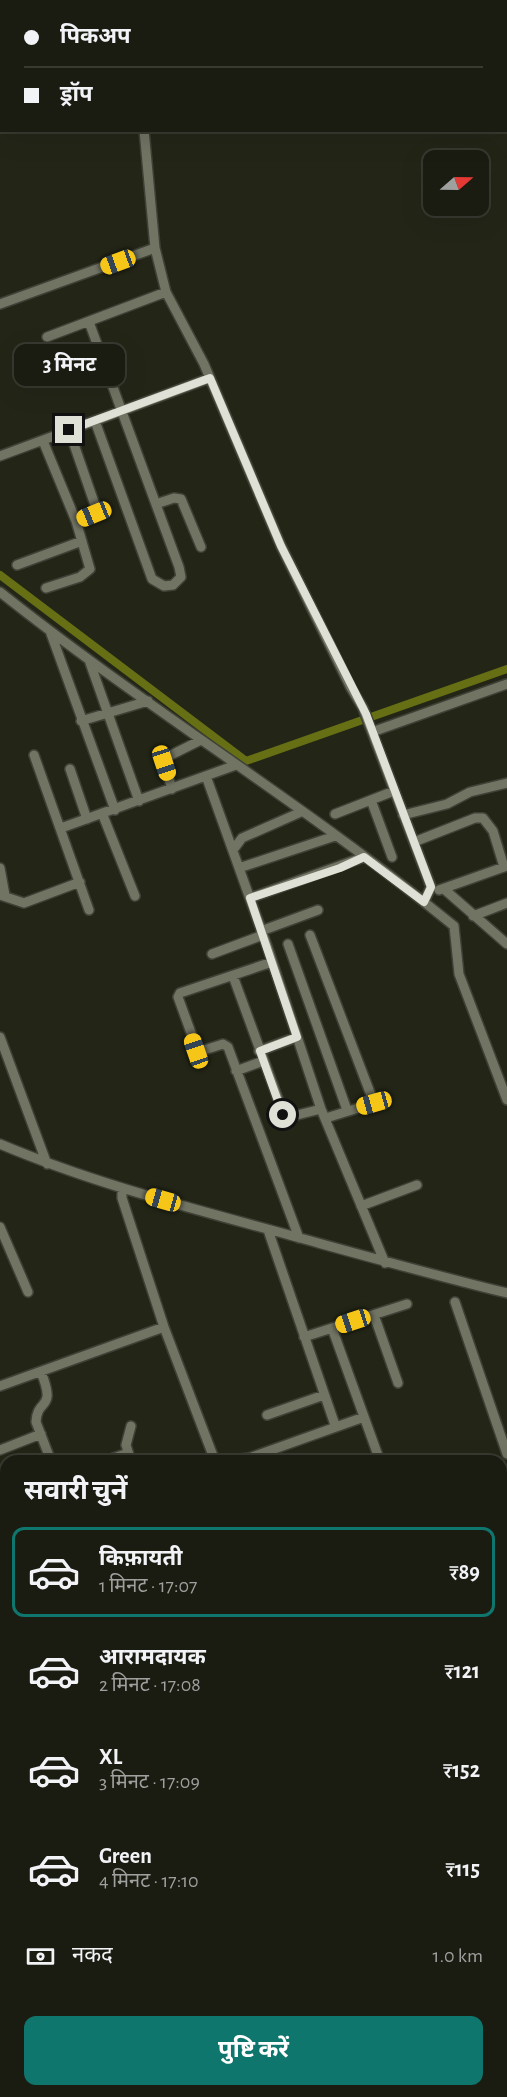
<!DOCTYPE html>
<html lang="hi">
<meta charset="utf-8">
<style>
:root{--surface:#1a1c11;--page:#27291f;--text:#f1f3f6;--muted:#9fa19f;--line:#383a31;--accent:#0f766e}
body{margin:0;font-family:"Alegreya Sans","Noto Sans Devanagari",sans-serif;background:var(--page);color:var(--text);height:100vh;display:flex;flex-direction:column;font-size:22px;white-space:nowrap}
*{box-sizing:border-box;margin:0}
p{font-size:20px;color:var(--muted)}
.icon{flex:none;width:33px;height:33px;fill:none;stroke:currentColor;stroke-width:2;stroke-linecap:round;stroke-linejoin:round}
.map{position:relative;flex:1;overflow:hidden}
.side{position:absolute;left:0px;top:1455px;width:507px;height:642px;display:flex;flex-direction:column;background:var(--surface);border-radius:18px 18px 0 0;box-shadow:0 6px 24px #0002,0 0 0 2px var(--line)}
.side>*{flex:none}
.top-card{position:absolute;left:0px;top:0px;width:507px;height:132px;box-shadow:0 6px 24px #0002,0 0 0 2px var(--line);display:grid;align-content:center;height:132px;padding:0 24px;background:var(--surface)}
.needle{width:39px;rotate:70deg}
.fabs{position:absolute;left:423px;top:150px;display:grid;gap:12px}
.fabs a{display:grid;place-items:center;width:66px;height:66px;border-radius:12px;background:var(--surface);box-shadow:0 6px 24px #0002,0 0 0 2px var(--line);font-size:30px}
.end{position:absolute;width:27px;height:27px;margin:-14px;border:8px solid #dfe1d7;background:#111;box-shadow:0 0 0 3px #111}
.from{border-radius:50%}
.bubble{position:absolute;height:42px;border-radius:12px;background:var(--surface);box-shadow:0 6px 24px #0002,0 0 0 2px var(--line);font-size:20px;font-weight:700;line-height:42px;text-align:center}
.car{position:absolute;width:18px;height:36px;margin:-18px -9px;border-radius:8px;box-shadow:0 0 4px 2px #0007;background:linear-gradient(#f5c518 24%,#345 0 40%,#f5c518 0 76%,#345 0 86%,#f5c518 0)}
.top-card b{display:flex;align-items:center;gap:21px;height:57px;font-size:22px}
.top-card b+b{border-top:2px solid var(--line)}
.top-card i{width:15px;height:15px;background:var(--text)}
ul{padding:0;list-style:none}
li{display:flex;align-items:center;gap:18px;height:90px;margin:0 12px 9px;padding:0 12px;border:3px solid transparent;border-radius:12px}
li div{flex:1}
li b{display:block;font-size:22px}
li em{font-style:normal;font-weight:700}
li.active{border-color:var(--accent)}
li>.icon{width:54px;height:54px;stroke-width:1.5}
h2{padding:0 24px;font-size:27px;line-height:72px}
.pay{display:flex;align-items:center;gap:15px;height:66px;padding:0 24px;font-size:22px}
.pay p{margin-inline-start:auto}
.cta{display:flex;gap:12px;margin-top:auto;padding:12px 24px}
.cta a{flex:1;height:69px;border-radius:12px;background:var(--accent);color:#fff;font-size:24px;font-weight:700;line-height:69px;text-align:center}
.map>svg:first-child{display:block}
.lines{fill:none;stroke-linecap:round;stroke-linejoin:round}
.canal{stroke:#676f14;stroke-width:8}
.minor-casing{stroke:#3f4136;stroke-width:12}
.minor{stroke:#717463;stroke-width:9}
.route{stroke:#dfe1d7;stroke-width:8}
</style>
<div class="map">
<svg width="507" height="2097" viewBox="0 0 507 2097">
<rect width="100%" height="100%" fill="#232617"/>
<g class="lines">
<path class="canal" d="M0,575L246,761L507,669
M0,1680L6,1687
M347,2091L352,2097"/>
<defs>
<path id="minor" d="M131,0V2
M0,112H2
M144,130L155,248L166,292L204,364L281,546L351,688L363,708L431,887L424,902
M0,304L155,248
M89,322L179,567L181,577L173,585L164,586L152,579L95,421
M47,337L166,292
M43,441L76,521L94,514L96,508L69,430
M0,456L210,378
M156,504L174,498L181,499L201,547
M17,565L82,541
M46,588L80,577L90,569L76,521
M0,592C147,709 309,807 454,926L459,974L507,1100
M50,631L115,810
M89,660L139,801
M81,721L148,701
M372,732L507,684
M34,755L89,910
M70,769L87,819
M206,776L267,946L321,1109L385,1263
M172,789L164,763L165,758L201,740
M371,800L392,857
M102,813L135,896
M335,814L394,791
M403,815L447,804L470,792L507,783
M61,828L236,765
M414,842L475,818H483L493,831L504,867
M233,850L242,838L301,812
M0,868L5,895
M239,868L335,836
M444,889L507,944
M439,890L507,866
M0,895L24,903L80,882
M250,898L364,857
M473,916L507,903
M261,931L318,910
M310,935L374,1103
M288,944L347,1110
M212,954L263,935
M272,962L180,993L178,997L198,1052L223,1044L228,1047L299,1238
M233,976L285,1118L321,1109
M0,1037L47,1164
M259,1051L297,1037
M236,1071L263,1061
M326,1118L384,1100
M0,1144C97,1185 199,1210 300,1238C369,1257 437,1276 507,1293
M122,1189V1198L164,1327L215,1461
M361,1206L417,1185
M0,1227L28,1292
M268,1230L335,1425
M455,1302L507,1454
M374,1315L398,1383
M332,1328L380,1461
M304,1337L407,1304
M41,1372C57,1412 37,1397 36,1422L51,1461
M0,1386L164,1327
M267,1415L324,1395
M131,1426L126,1445L131,1461
M0,1450L41,1434
M105,1461L128,1453
M225,1461L249,1458L364,1417
M501,1475L507,1473
M0,1480L6,1477
M0,1501L3,1509L6,1507
M0,1645L6,1653
M0,1710L6,1717
M0,1729L6,1727
M501,1747L507,1744
M0,1887L6,1885
M0,2031H6
M501,2087L507,2085
M162,2091L164,2097
M321,2091L326,2097
M374,2091L379,2097
M406,2091L412,2097
M215,2097L221,2091
M475,2097L491,2091"/>
</defs>
<use href="#minor" class="minor-casing"/>
<use href="#minor" class="minor"/>
</g>
<g class="lines">
<path class="route" d="M69,430L210,378L281,546L366,714L431,887L424,902L364,857L340,868L250,898L297,1037L260,1051L283,1115"/>
</g>
</svg>
<div class="fabs">
<a><svg class="needle" viewBox="-14 -14 28 28"><path d="M0-13l5 13h-10z" fill="#e53935"/><path d="M0 13l5-13h-10z" fill="#9fa19f"/></svg></a>
</div>
<i class="end from" style="left:283px;top:1115px"></i>
<i class="end" style="left:69px;top:430px"></i>
<div class="bubble" style="left:14px;top:344px;width:111px">3 मिनट</div>
<i class="car" style="left:118px;top:262px;rotate:250deg"></i>
<i class="car" style="left:94px;top:514px;rotate:248deg"></i>
<i class="car" style="left:164px;top:763px;rotate:162deg"></i>
<i class="car" style="left:196px;top:1051px;rotate:341deg"></i>
<i class="car" style="left:374px;top:1103px;rotate:254deg"></i>
<i class="car" style="left:163px;top:1200px;rotate:286deg"></i>
<i class="car" style="left:353px;top:1321px;rotate:252deg"></i>
<div class="top-card">
<b><i class="from"></i>पिकअप</b>
<b><i></i>ड्रॉप</b>
</div>
<section class="side">
<h2>सवारी चुनें</h2>
<ul>
<li class="active"><svg class="icon" aria-label="car" viewBox="0 0 24 24"><path d="M5 17H2v-5l4-1 3-4h7l3 4 3 1v5h-3M9 17h6M6 11h13"/><circle cx="7" cy="17" r="2"/><circle cx="17" cy="17" r="2"/></svg><div><b>किफ़ायती</b><p>1 मिनट · 17:07</p></div><em>₹89</em></li>
<li><svg class="icon" aria-label="car" viewBox="0 0 24 24"><path d="M5 17H2v-5l4-1 3-4h7l3 4 3 1v5h-3M9 17h6M6 11h13"/><circle cx="7" cy="17" r="2"/><circle cx="17" cy="17" r="2"/></svg><div><b>आरामदायक</b><p>2 मिनट · 17:08</p></div><em>₹121</em></li>
<li><svg class="icon" aria-label="car" viewBox="0 0 24 24"><path d="M5 17H2v-5l4-1 3-4h7l3 4 3 1v5h-3M9 17h6M6 11h13"/><circle cx="7" cy="17" r="2"/><circle cx="17" cy="17" r="2"/></svg><div><b>XL</b><p>3 मिनट · 17:09</p></div><em>₹152</em></li>
<li><svg class="icon" aria-label="car" viewBox="0 0 24 24"><path d="M5 17H2v-5l4-1 3-4h7l3 4 3 1v5h-3M9 17h6M6 11h13"/><circle cx="7" cy="17" r="2"/><circle cx="17" cy="17" r="2"/></svg><div><b>Green</b><p>4 मिनट · 17:10</p></div><em>₹115</em></li>
</ul>
<div class="pay"><svg class="icon" aria-label="cash" viewBox="0 0 24 24"><path d="M3 7h18v10H3z"/><circle cx="12" cy="12" r="2"/></svg>नकद<p>1.0 km</p></div>
<div class="cta"><a>पुष्टि करें</a></div>
</section>
</div>
